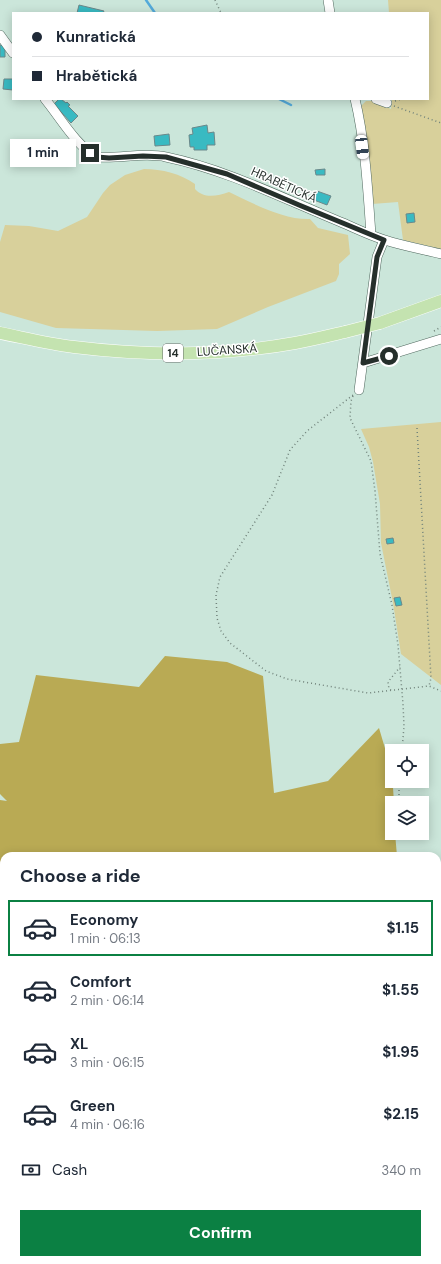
<!DOCTYPE html>
<meta charset="utf-8">
<style>
:root{--surface:#fff;--page:#f2f2f3;--text:#1f2937;--muted:#747a83;--line:#e0e1e3;--accent:#0b8043}
body{margin:0;font-family:"DM Sans",sans-serif;background:var(--page);color:var(--text);height:100vh;display:flex;flex-direction:column;font-size:15px;white-space:nowrap}
*{box-sizing:border-box;margin:0}
p{font-size:13px;color:var(--muted)}
.icon{flex:none;width:22px;height:22px;fill:none;stroke:currentColor;stroke-width:2;stroke-linecap:round;stroke-linejoin:round}
.map{position:relative;flex:1;overflow:hidden}
.side{position:absolute;left:0px;top:852px;width:441px;height:412px;display:flex;flex-direction:column;background:var(--surface);border-radius:12px 12px 0 0;box-shadow:0 2px 10px #0003}
.side>*{flex:none}
.hud{position:absolute;left:12px;top:12px;width:417px;height:88px;border-radius:0px;box-shadow:0 2px 10px #0003;display:grid;align-content:center;height:88px;padding:0 20px;background:var(--surface)}
.tools{position:absolute;left:385px;top:744px;display:grid;gap:8px}
.tools a{display:grid;place-items:center;width:44px;height:44px;border-radius:0px;background:var(--surface);box-shadow:0 2px 10px #0003;font-size:20px}
.end{position:absolute;width:18px;height:18px;margin:-9px;border:5px solid #252f2b;background:#fff;box-shadow:0 0 0 2px #fff}
.from{border-radius:50%}
.bubble{position:absolute;height:28px;border-radius:0px;background:var(--surface);box-shadow:0 2px 10px #0003;font-size:13px;font-weight:700;line-height:28px;text-align:center}
.car{position:absolute;width:12px;height:24px;margin:-12px -6px;border-radius:5px;box-shadow:0 0 3px 1px #0007;background:linear-gradient(#fff 24%,#345 0 40%,#fff 0 76%,#345 0 86%,#fff 0)}
.hud b{display:flex;align-items:center;gap:14px;height:38px;font-size:15px}
.hud b+b{border-top:1px solid var(--line)}
.hud i{width:10px;height:10px;background:var(--text)}
ul{padding:0;list-style:none}
li{display:flex;align-items:center;gap:12px;height:56px;margin:0 8px 6px;padding:0 12px;border:2px solid transparent;border-radius:0px}
li div{flex:1}
li b{display:block;font-size:15px}
li em{font-style:normal;font-weight:700}
li.current{border-color:var(--accent)}
li>.icon{width:36px;height:36px;stroke-width:1.5}
h2{padding:0 20px;font-size:18px;line-height:48px}
.pay{display:flex;align-items:center;gap:10px;height:44px;padding:0 20px;font-size:15px}
.pay p{margin-inline-start:auto}
.action{display:flex;gap:8px;margin-top:auto;padding:8px 20px}
.action a{flex:1;height:46px;border-radius:0px;background:var(--accent);color:#fff;font-size:16px;font-weight:700;line-height:46px;text-align:center}
.map>svg:first-child{display:block}
.green{fill:#d8d09b}
.forest{fill:#b9aa54}
.lines{fill:none;stroke-linecap:round;stroke-linejoin:round}
.stream{stroke:#54aada;stroke-width:2.5}
.building{fill:#39bac2;stroke:#6b888a}
.minor-casing{stroke:#51695f;stroke-width:10}
.major-casing{stroke:#fff;stroke-width:13}
.path{stroke:#71837b;stroke-width:1.5;stroke-dasharray:1 3;stroke-linecap:butt}
.minor{stroke:#fff;stroke-width:9}
.major{stroke:#c4e3b0;stroke-width:12}
.major-bridge-casing{stroke:#fff;stroke-width:13;stroke-linecap:butt}
.major-bridge{stroke:#c4e3b0;stroke-width:12}
.route{stroke:#252f2b;stroke-width:5}
.labels{text-anchor:middle;stroke-width:3;stroke-linejoin:round;paint-order:stroke}
.shield{fill:#fff;stroke:#666d6b;stroke-width:1}
.shield-label{font-size:11px;font-weight:bold;fill:#252f2b}
.street-label{font-size:12px;fill:#252f2b;stroke:#fff}
</style>
<div class="map">
<svg width="441" height="1264" viewBox="0 0 441 1264">
<rect width="100%" height="100%" fill="#cbe6da"/>
<path class="green" d="M388,0H441V249L403,240L398,202L372,204L361,109L362,105L366,101H372L391,109L392,99H428V13H389Z
M144,169C162,169 181,174 195,184V189C204,199 217,196 229,192C252,203 284,220 310,219L318,228L348,235L350,254L339,264V274L336,281L268,307L217,329L157,331L56,328L0,312V242L5,225L29,226L58,231L87,217L103,193L110,185L125,175Z
M441,422V685L401,654L393,603L381,543L380,504L373,462L369,447L361,429Z"/>
<path class="forest" d="M165,656L227,662L263,676L274,793L328,781L379,728L392,772L394,803H392V833H395L397,856H4V1003L0,1005V800L7,801L0,794V744L19,742L36,675L139,687Z
M0,1190L4,1193V1260H85L96,1264H0Z"/>
<g class="lines">
<path class="stream" d="M146,0L155,13
M279,99L291,105
M437,994L441,992
M0,1006L4,1007
M337,1260L340,1264"/>
</g>
<path class="building" d="M79,5L104,11L103,13H77Z
M0,45H5V57H0Z
M4,79H13V90L3,89Z
M59,99H61L66,103L67,102L70,105L68,106L78,116L71,123L54,104Z
M207,125L208,133L214,132L215,145H207V150H194V147H190L189,135L193,134L192,128Z
M169,134L170,145L155,146L154,136Z
M325,169V175H316L315,170Z
M317,191L331,196L327,205L314,200Z
M414,213L415,222L407,223L406,214Z
M393,538L394,543L387,544L386,539Z
M400,597L402,605L396,606L394,598Z
M3,1155L4,1156V1175L2,1178L0,1177V1166Z
M437,1178H441V1190H437Z
M184,1260H209L207,1264H185L182,1263Z
M310,1260H318L321,1264H309L307,1262Z
M436,1260L437,1264H425V1262Z"/>
<g class="lines">
<defs>
<path id="minor" d="M328,0L330,13
M0,35L13,53
M45,99C60,117 76,146 97,157C120,159 144,152 166,157C228,170 284,199 343,223C357,229 371,236 385,240C403,246 422,249 441,254
M355,99C365,140 368,192 371,235
M376,99L387,103
M363,363L441,339
M359,390L377,257L384,240
M437,956H441
M437,1029H441
M0,1066L4,1065
M0,1114L4,1119
M276,1260L278,1264
M302,1264L303,1260"/>
<path id="major" d="M380,323L441,301
M0,333C25,338 49,344 74,347C147,356 223,356 295,343C312,340 328,336 345,332"/>
</defs>
<use href="#minor" class="minor-casing"/>
<use href="#major" class="major-casing"/>
<path class="path" d="M215,0L221,13
M395,101L402,99
M394,106L441,123
M434,331L441,327
M353,395L307,431L290,450L272,495L220,577L216,595L217,618L221,631L230,643L266,671L287,679L368,693L429,686L441,691
M353,396L351,401L350,418L371,461L375,491L380,554L392,605L398,645L403,704L404,726L402,751
M417,428L431,678L429,686
M391,690L389,689L388,682L400,667
M399,803V781
M401,833V838
M437,917L441,913"/>
<use href="#minor" class="minor"/>
<use href="#major" class="major"/>
<defs>
<path id="major-bridge" d="M345,332L380,323"/>
</defs>
<use href="#major-bridge" class="major-bridge-casing"/>
<use href="#major-bridge" class="major-bridge"/>
</g>
<g class="lines">
<path class="route" d="M90,153L97,157L109,158L143,156L166,157L227,174L299,205L384,240L377,257L363,363L389,356"/>
</g>
<g class="labels">
<rect class="shield" x="163" y="344" width="20" height="18" rx="3"/>
<g class="shield-label">
<text x="173" y="357">14</text>
</g>
<g class="street-label">
<text transform="translate(284 185) rotate(24)" y="4">HRABĚTICKÁ</text>
<text transform="translate(227 350) rotate(-4)" y="4">LUČANSKÁ</text>
</g>
</g>
</svg>
<div class="tools">
<a><svg class="icon" aria-label="locate" viewBox="0 0 24 24"><circle cx="12" cy="12" r="6"/><path d="M12 2v4M12 18v4M2 12h4M18 12h4"/></svg></a>
<a><svg class="icon" aria-label="layers" viewBox="0 0 24 24"><path d="M12 4l9 5-9 5-9-5zM3 14l9 5 9-5"/></svg></a>
</div>
<i class="end from" style="left:389px;top:356px"></i>
<i class="end" style="left:90px;top:153px"></i>
<div class="bubble" style="left:10px;top:139px;width:66px">1 min</div>
<i class="car" style="left:362px;top:147px;rotate:173deg"></i>
<div class="hud">
<b><i class="from"></i>Kunratická</b>
<b><i></i>Hrabětická</b>
</div>
<section class="side">
<h2>Choose a ride</h2>
<ul>
<li class="current"><svg class="icon" aria-label="car" viewBox="0 0 24 24"><path d="M5 17H2v-5l4-1 3-4h7l3 4 3 1v5h-3M9 17h6M6 11h13"/><circle cx="7" cy="17" r="2"/><circle cx="17" cy="17" r="2"/></svg><div><b>Economy</b><p>1 min · 06:13</p></div><em>$1.15</em></li>
<li><svg class="icon" aria-label="car" viewBox="0 0 24 24"><path d="M5 17H2v-5l4-1 3-4h7l3 4 3 1v5h-3M9 17h6M6 11h13"/><circle cx="7" cy="17" r="2"/><circle cx="17" cy="17" r="2"/></svg><div><b>Comfort</b><p>2 min · 06:14</p></div><em>$1.55</em></li>
<li><svg class="icon" aria-label="car" viewBox="0 0 24 24"><path d="M5 17H2v-5l4-1 3-4h7l3 4 3 1v5h-3M9 17h6M6 11h13"/><circle cx="7" cy="17" r="2"/><circle cx="17" cy="17" r="2"/></svg><div><b>XL</b><p>3 min · 06:15</p></div><em>$1.95</em></li>
<li><svg class="icon" aria-label="car" viewBox="0 0 24 24"><path d="M5 17H2v-5l4-1 3-4h7l3 4 3 1v5h-3M9 17h6M6 11h13"/><circle cx="7" cy="17" r="2"/><circle cx="17" cy="17" r="2"/></svg><div><b>Green</b><p>4 min · 06:16</p></div><em>$2.15</em></li>
</ul>
<div class="pay"><svg class="icon" aria-label="cash" viewBox="0 0 24 24"><path d="M3 7h18v10H3z"/><circle cx="12" cy="12" r="2"/></svg>Cash<p>340 m</p></div>
<div class="action"><a>Confirm</a></div>
</section>
</div>
